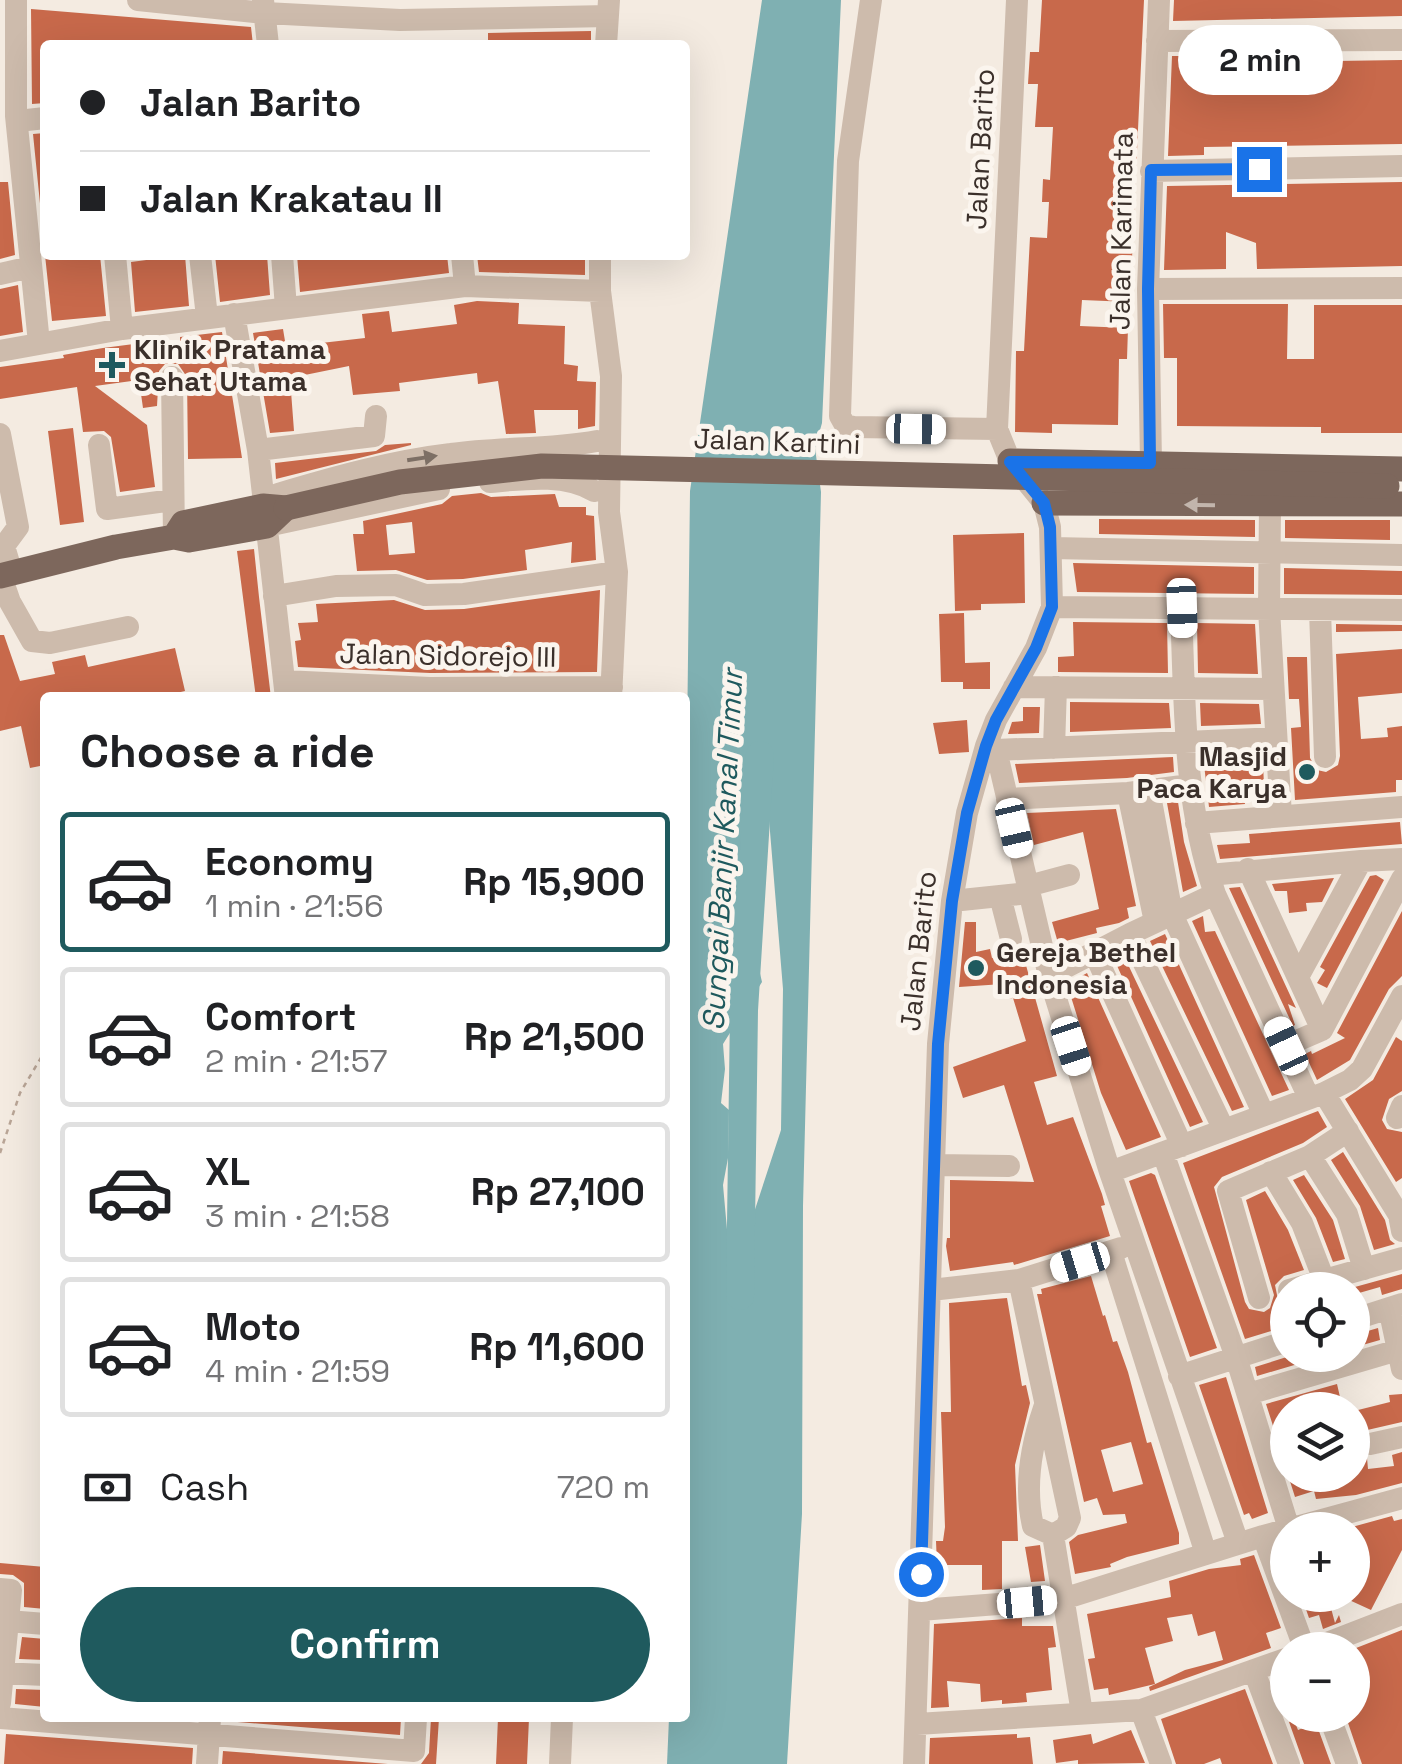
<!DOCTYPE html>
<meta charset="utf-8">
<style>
:root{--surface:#fff;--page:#f2f2f2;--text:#202124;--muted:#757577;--line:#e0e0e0;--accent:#1f5a5e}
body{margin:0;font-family:"Space Grotesk",sans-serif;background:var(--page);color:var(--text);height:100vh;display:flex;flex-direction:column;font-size:38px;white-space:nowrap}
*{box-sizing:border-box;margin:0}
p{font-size:32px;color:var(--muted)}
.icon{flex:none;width:55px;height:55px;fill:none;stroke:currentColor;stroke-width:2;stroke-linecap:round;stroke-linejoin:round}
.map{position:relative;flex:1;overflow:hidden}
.side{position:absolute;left:40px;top:692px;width:650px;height:1030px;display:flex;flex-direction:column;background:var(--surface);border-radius:10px;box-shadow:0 10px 40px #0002}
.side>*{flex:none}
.top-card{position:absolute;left:40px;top:40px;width:650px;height:220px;border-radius:10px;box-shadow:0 10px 40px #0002;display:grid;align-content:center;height:220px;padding:0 40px;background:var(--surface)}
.fabs{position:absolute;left:1270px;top:1272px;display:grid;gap:20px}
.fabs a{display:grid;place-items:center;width:100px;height:100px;border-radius:50%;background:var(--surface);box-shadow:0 10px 40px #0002;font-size:50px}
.end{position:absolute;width:45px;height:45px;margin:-22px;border:12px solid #1a73e8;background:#fff;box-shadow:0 0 0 5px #fff}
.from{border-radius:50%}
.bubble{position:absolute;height:70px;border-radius:35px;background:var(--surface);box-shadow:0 10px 40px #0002;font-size:32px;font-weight:700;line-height:70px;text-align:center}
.car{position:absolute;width:30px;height:60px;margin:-30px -15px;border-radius:12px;box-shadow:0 0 8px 2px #0007;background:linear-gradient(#fff 24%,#345 0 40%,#fff 0 76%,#345 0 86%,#fff 0)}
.top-card b{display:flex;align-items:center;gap:35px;height:95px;font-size:38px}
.top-card b+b{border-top:2px solid var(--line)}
.top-card i{width:25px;height:25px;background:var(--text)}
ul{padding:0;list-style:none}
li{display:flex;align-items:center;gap:30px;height:140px;margin:0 20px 15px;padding:0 20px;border:5px solid var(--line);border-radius:10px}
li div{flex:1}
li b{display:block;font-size:38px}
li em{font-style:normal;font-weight:700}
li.on{border-color:var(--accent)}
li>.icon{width:90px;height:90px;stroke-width:1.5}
h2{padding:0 40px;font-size:45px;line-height:120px}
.pay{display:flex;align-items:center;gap:25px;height:110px;padding:0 40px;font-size:38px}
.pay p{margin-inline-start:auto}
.button{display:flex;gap:20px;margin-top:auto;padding:20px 40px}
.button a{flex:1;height:115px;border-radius:60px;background:var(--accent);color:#fff;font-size:40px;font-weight:700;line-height:115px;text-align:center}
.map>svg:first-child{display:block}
.water{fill:#7fb0b2;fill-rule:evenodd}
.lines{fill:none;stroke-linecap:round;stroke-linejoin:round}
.river{stroke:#7fb0b2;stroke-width:28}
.building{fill:#c8694b;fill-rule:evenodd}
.path{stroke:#b9a596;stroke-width:2.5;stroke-dasharray:5 5;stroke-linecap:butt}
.minor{stroke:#cdbbac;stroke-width:22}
.major{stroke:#7d675c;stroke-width:25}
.major-bridge{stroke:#7d675c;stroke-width:25}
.oneway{fill:#7d6f65}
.oneway2{fill:#c2b5ac}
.route{stroke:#1a73e8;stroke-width:12}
.poi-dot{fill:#1f5a5e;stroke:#fbf5ee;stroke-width:4}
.labels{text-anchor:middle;stroke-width:10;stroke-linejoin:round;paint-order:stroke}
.street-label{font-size:28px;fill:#3b302b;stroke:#fbf5ee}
.poi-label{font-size:28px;font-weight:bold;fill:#3b302b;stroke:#fbf5ee;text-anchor:start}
.water-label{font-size:30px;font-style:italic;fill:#1f5a5e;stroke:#fbf5ee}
</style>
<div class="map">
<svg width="1402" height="1764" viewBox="0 0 1402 1764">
<rect width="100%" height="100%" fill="#f4ebe1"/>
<path class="water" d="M762,0H841L822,423L815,448L821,492L803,1206L802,1514L787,1764H667L669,1718H685V909L690,491ZM766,783L783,989L781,1130L743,1246L739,1290L732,1285L723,1185L728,1158L729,1110L721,1103L725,1069L723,1044L762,982L745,908V893L759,865L760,838L752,799Z"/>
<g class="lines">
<path class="river" d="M740,1296L744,1010L760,755"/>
</g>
<path class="building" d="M1042,0H1144L1130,302L1082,300L1080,326L1128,328L1127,359H1119L1118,425L1052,424V433L1015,432L1016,351H1024L1030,237L1047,238L1049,202H1042L1043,179L1050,180L1053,127H1035L1038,84H1028L1030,52H1039Z
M1174,0H1402V16L1173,21Z
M31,9L251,27L253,45H45V103L32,104Z
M591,31V45H488V33Z
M1172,56H1202V63L1402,60V144L1204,147V155L1168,156Z
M45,133V253L33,134Z
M0,182H8L15,255L0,259Z
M1402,182V266L1257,269L1256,243L1226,232V269L1164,270L1167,186Z
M45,255H100L106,316L52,321Z
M153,255H185L189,306L135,312L131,262L154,259Z
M215,255H267L270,295L220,302Z
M297,255H447L449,273L300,292Z
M477,255H585V275L479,272Z
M18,285L23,332L0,336V289Z
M477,301L519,303L518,324L565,326L564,364L578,366L577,381L596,382L595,426L578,429V410H534L536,433L506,434L498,381L478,384L477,373L399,383L400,391L353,395L349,366L290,378L294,431L270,433L253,333L283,329L286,347L365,338L362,314L389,311L392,332L457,324L454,305Z
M1163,304H1288L1287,359H1314V305H1402V433H1321V427L1177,426V358H1164Z
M222,332L242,458L188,459L187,377L178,364H165L159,371L157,406L143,408L139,380L95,386L147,425L155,487L120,492L111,437L104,431L83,432L77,387L0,399V367L64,358L63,355L103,348L157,341V346L180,345V337Z
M73,428L84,522L60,525L48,431Z
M411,443V445L276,479L275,463L376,451L385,445Z
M481,493L491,497L555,494L559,507H586V515L594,516L596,560L571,563L572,542L525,550L527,570L463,579L427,580L396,570L357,571L353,534H364L363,521L442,504L452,496ZM412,522L415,553L389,555L386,525Z
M1099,519L1255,520V537L1099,534Z
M1285,520H1390V540L1285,538Z
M1024,533L1025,603L981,604V610L955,611L953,535Z
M254,549L259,597L271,698H256L237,551Z
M1073,563L1254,567V594L1077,592Z
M1284,568L1402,571V595L1284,594Z
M600,590L597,672L430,673L298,667L295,641L301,640L298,623L318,622L316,604L394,600L425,610L464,609Z
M964,613L965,663L990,662V689H963V682H941L939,614Z
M1073,622L1167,623L1168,673L1058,672V657L1074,656Z
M1197,623L1255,624L1258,674L1198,673Z
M1336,624L1402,625V631L1336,632Z
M0,635H4L20,681L55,674L52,662L85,655L88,667L175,648L185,691L155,698H45V765L30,768L21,726L0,731Z
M1402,649V693L1358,697L1361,739L1388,737L1387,728L1402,726V780H1396V792L1295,800L1291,728L1301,727L1299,699H1289L1287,657H1307L1310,758L1317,770L1326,772L1338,765L1340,756L1336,654Z
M1070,702L1169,703L1171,728L1070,732Z
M1200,703L1259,704L1261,724L1201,726Z
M1023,707H1040L1039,733L1008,734L1012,722L1023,721Z
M967,720L969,752L939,754L933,723Z
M1241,754L1242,766L1263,764L1264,785L1243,786L1245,804L1209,807L1203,756Z
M1173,757L1174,772L1127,778L1019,783L1015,764Z
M1178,802L1184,842L1197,886L1183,892L1167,803Z
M1116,809L1136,906L1127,908L1129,918L1119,923L1096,928L1097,933L1058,943L1052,922L1099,909L1083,832L1034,845L1027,813Z
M1400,822L1402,844L1220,859L1217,845L1250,843L1249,834Z
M1376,875L1384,880L1327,988L1317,983L1325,970L1320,967L1370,876Z
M1334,878L1322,902L1306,903L1307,911L1289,913L1287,891H1275L1272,884Z
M1240,887L1296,1008L1288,1004L1295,1025L1293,1026L1229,888Z
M1402,911V976L1389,989L1350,1060L1317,1080L1305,1054L1311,1051L1312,1054L1345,1038L1337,1033Z
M1203,916L1205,932L1215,931L1289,1090L1272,1096L1192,921Z
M965,922H976V952L990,949L992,958L1022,951L1057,1076L1034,1082L1047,1125L1073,1117L1102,1194L1105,1205L1101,1206L1110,1236L1014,1265L1013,1262L950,1271L946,1246L947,1238H950V1180L1034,1182L1004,1085L963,1098L953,1067L1026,1041L1013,998L1007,999L1003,984L959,987Z
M1165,934L1244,1107L1232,1111L1150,941Z
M1123,954L1203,1122L1190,1127L1114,959Z
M1087,973L1161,1137L1126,1150L1101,1093L1067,984Z
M1396,1037L1402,1041V1091L1389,1099L1382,1120L1387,1129L1402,1132V1178L1396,1182L1345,1099L1373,1080Z
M1318,1111L1327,1127L1303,1143L1222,1177L1214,1187L1245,1302L1249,1309L1264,1312L1270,1308L1274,1295L1246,1200L1265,1191L1288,1230L1304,1270L1284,1276L1275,1285L1278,1300L1288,1305V1310L1284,1311L1288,1326L1245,1339L1183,1163Z
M1343,1152L1385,1220L1390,1240L1395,1244L1374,1250L1360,1206L1331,1160Z
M1151,1173L1155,1175L1217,1348L1190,1357L1129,1181Z
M1304,1175L1333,1220L1345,1259L1333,1262L1316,1218L1293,1180Z
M1402,1274V1289L1382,1295L1380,1287L1352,1295V1290H1344Z
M1091,1276L1103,1316L1105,1315L1113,1342L1117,1341L1128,1372L1147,1443L1151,1442L1179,1533V1544L1127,1557L1110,1564L1111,1567L1075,1574L1069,1542L1078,1535L1127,1523L1125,1514L1103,1515L1097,1498L1084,1502L1037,1294H1042L1041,1289ZM1131,1442L1143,1484L1113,1492L1101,1450Z
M1007,1298L1022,1386L1026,1385L1030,1403L1015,1465L1018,1541H1002V1589L982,1590V1565H937L936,1541H943L945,1527L941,1412H951L949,1303Z
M1378,1328L1380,1340L1352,1348L1357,1343L1354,1335Z
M1293,1355H1328L1257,1376L1255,1367Z
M1226,1377L1268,1513L1252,1519L1249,1513L1244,1515L1199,1385Z
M1337,1384L1343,1410H1288V1436L1281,1439L1288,1458V1473L1266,1404Z
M1402,1394V1422L1363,1431L1358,1410L1390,1402L1389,1395Z
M1402,1452V1483L1356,1495L1316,1499L1314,1491L1295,1497L1288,1475H1352V1455L1367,1458L1368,1469L1394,1466L1392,1455Z
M1392,1516L1394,1521L1402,1519V1550L1371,1610L1347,1599L1352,1595L1361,1571L1352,1543V1527Z
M1040,1545L1045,1581L1031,1582L1025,1547Z
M1254,1555L1281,1628L1266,1633L1271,1648L1150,1691L1149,1687L1185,1670L1223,1660L1215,1631L1198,1636L1192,1614L1167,1618L1173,1641L1145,1648L1155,1684L1109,1695L1108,1688L1094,1690L1088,1659L1095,1658L1087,1614L1171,1597L1169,1581L1209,1569L1241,1565L1240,1559Z
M0,1563L45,1567V1609L24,1607V1583L13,1575L0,1574Z
M1301,1595H1314L1315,1600L1328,1597L1335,1623L1339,1615L1341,1622L1323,1629L1319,1615L1309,1618Z
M1022,1618V1626H1053L1056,1647L1048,1648L1052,1690L1026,1693L1027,1702L1002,1704V1700L981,1702L980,1684L947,1681L949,1707L931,1708L934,1624Z
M1402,1630V1764H1362L1346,1717L1352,1715L1351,1650Z
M22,1637L45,1639V1660L19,1659Z
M1288,1674V1696L1280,1698L1273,1679Z
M16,1689L45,1690V1707L15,1704Z
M1245,1689L1273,1764H1222L1220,1758L1204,1764H1176L1161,1719Z
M225,1718H401L400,1735L225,1721Z
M431,1718H439L436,1764H421L429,1753Z
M498,1718H529L527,1764H496Z
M1294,1720L1298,1730L1316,1723L1331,1764H1304L1289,1722Z
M1131,1730L1145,1763L1078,1764V1760L1056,1763L1053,1740L1091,1734L1093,1744Z
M6,1734L193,1748L192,1764H4Z
M1017,1734V1738L1030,1737L1033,1764H929L930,1738Z
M223,1751L388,1764H222Z"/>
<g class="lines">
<path class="path" d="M0,1153L20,1093L45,1051"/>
<path class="minor" d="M16,0V116L39,343
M138,0L265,13L400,20L608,16
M263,0L268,45
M871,0L848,161L840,416L845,425L853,427L997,429
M1157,41L1402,40
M606,45L609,0
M18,121L45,118
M1151,171L1402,166
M115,255L122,329
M200,255L207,317
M282,255L286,308
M462,255L465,286
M600,255V291L611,376L609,512L617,572L611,698
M0,274L31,267
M1148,289L1402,288
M234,314L258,450L286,698
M0,351L122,329L465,286L600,291
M172,377L174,537
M0,434L18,527L4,546L12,573
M99,445L107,509L173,500
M258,450L374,436L376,416
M1151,463L1148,289L1159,0
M490,482C523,479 565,473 594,491
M263,506L278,494C335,477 392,461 451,454C500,447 548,450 597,441
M1270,506L1269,609L1281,816
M267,526L439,489
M1052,548L1402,555
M1,576L10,602L32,641L50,643L128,627
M274,596L336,586L396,585L425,595L464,594L617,572
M1052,607L1402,610
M1181,608C1185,705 1183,801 1215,894L1309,1098
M1320,610L1325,757
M284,681L430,688L612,687
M1014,687L1273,689
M986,746L996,750L1049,976L1110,1172L1238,1543
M1054,748L1056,687
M996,750L1276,738
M1149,790L1172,914L1264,1115
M1128,793L1155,922
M1007,799L1128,793L1190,785
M1196,823L1402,807
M1361,861L1402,859
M1248,869L1322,1030
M1209,875L1361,861L1298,977
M1028,886L1069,875
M1000,896L1011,939
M952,901L1029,893
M1130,934L1224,1130
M1094,952L1182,1146
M1049,976L1130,934L1215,894
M1285,1046L1322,1030L1402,879
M1324,1093L1399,1215L1402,1231
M1402,1106L1397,1118L1402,1116
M1163,1153L1236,1357L1289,1529
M1310,1156L1347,1214L1364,1269
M935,1165L1009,1166
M1110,1172L1324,1093L1350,1080L1362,1069L1402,996
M1271,1172L1302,1223L1324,1280
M1111,1252L1206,1554
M1019,1280L1070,1518L1066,1527L1053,1535L1082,1713
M931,1290L1019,1280L1121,1248
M1289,1290L1402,1258
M1259,1298L1228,1191L1310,1156L1348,1131
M1389,1308L1402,1369
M1352,1320L1402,1304
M1179,1376L1288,1341
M1248,1394L1398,1350
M1044,1408C1031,1446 1024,1487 1033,1526L1053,1535
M1370,1444L1402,1437
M1263,1536L1305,1650
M0,1589L11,1590L8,1621H0
M920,1610L1063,1599L1263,1536L1402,1498
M1309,1650L1402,1614
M1254,1671L1289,1764
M0,1673L45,1675
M0,1703L8,1621L45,1624
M1141,1710L1161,1764
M1329,1715L1347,1764
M0,1718L414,1751L416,1718
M917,1724L1141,1710L1288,1658
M207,1764L210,1718
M560,1764L562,1718
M914,1764L938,1044L952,901L967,813L986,746L996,720L1036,648L1052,607L1050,527L1044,503L1010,461L997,429L1017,0"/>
<path class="major" d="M1010,461L1402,469
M1044,503L1402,504
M174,537L183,523L263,506L286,508
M0,576L116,547L174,537L189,540L267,526L286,508"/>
<path class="major-bridge" d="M286,508L400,482L542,466L1387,486"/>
</g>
<defs><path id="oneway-solid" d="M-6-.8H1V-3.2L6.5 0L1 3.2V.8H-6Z" transform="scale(2.5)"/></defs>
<use class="oneway" href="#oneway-solid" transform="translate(422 458) rotate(-9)"/>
<use class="oneway2" href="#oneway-solid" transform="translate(1200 505) rotate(-179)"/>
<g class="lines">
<path class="route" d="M921,1574L938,1044L952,901L967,813L986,746L996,720L1036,648L1052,607L1050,527L1044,503L1010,462L1150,463L1148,289L1151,170L1259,169"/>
</g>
<g class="poi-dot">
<path d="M107 350h10v10h10v10h-10v10h-10v-10h-10v-10h10z"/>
<circle cx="1307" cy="772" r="10"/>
<circle cx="976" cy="968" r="10"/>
</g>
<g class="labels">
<g class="street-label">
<text transform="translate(980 149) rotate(-87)" y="10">Jalan Barito</text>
<text transform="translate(1121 231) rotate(-89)" y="10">Jalan Karimata</text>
<text transform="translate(777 441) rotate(2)" y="10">Jalan Kartini</text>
<text transform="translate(448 655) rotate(1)" y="10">Jalan Sidorejo III</text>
<text transform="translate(918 951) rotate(-84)" y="10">Jalan Barito</text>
</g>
<g class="poi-label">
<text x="134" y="359">Klinik Pratama<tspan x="134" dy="32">Sehat Utama</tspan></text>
<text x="1287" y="766" text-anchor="end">Masjid<tspan x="1287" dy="32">Paca Karya</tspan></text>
<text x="996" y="962">Gereja Bethel<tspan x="996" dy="32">Indonesia</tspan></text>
</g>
<g class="water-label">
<text transform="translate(723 850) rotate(-87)" y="10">Sungai Banjir Kanal Timur</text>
</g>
</g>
</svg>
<div class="fabs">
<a><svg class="icon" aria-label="locate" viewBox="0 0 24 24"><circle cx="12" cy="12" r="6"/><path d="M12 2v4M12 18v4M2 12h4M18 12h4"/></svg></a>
<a><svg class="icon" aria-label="layers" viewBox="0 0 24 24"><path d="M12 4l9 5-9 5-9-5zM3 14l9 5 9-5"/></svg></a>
<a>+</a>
<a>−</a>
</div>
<i class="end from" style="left:921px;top:1574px"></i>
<i class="end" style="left:1259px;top:169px"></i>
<div class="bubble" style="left:1178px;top:25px;width:165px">2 min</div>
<i class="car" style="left:916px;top:429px;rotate:91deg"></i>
<i class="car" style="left:1182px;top:608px;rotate:178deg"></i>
<i class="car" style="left:1014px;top:828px;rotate:167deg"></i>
<i class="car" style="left:1071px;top:1046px;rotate:162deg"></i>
<i class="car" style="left:1286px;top:1046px;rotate:335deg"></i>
<i class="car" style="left:1080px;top:1262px;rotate:253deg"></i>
<i class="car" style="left:1027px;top:1602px;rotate:85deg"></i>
<div class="top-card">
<b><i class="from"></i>Jalan Barito</b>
<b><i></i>Jalan Krakatau II</b>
</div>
<section class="side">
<h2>Choose a ride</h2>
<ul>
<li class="on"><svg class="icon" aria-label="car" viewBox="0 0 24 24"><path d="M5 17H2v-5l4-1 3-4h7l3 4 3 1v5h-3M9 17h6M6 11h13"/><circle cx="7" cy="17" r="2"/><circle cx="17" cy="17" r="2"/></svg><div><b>Economy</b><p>1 min · 21:56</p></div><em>Rp 15,900</em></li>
<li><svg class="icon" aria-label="car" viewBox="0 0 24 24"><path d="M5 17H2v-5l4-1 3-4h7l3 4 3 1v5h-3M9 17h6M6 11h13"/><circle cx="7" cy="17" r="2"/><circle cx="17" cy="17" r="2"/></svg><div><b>Comfort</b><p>2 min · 21:57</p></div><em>Rp 21,500</em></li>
<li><svg class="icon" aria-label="car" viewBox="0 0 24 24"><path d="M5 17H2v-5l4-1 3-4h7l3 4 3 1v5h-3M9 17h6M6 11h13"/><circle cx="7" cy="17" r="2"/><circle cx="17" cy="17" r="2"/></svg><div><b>XL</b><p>3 min · 21:58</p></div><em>Rp 27,100</em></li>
<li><svg class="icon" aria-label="car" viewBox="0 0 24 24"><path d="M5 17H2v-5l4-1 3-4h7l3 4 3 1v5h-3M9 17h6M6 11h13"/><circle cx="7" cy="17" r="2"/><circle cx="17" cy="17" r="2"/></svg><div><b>Moto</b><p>4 min · 21:59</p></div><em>Rp 11,600</em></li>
</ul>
<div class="pay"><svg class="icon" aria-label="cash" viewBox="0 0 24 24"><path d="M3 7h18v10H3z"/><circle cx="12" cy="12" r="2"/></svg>Cash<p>720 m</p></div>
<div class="button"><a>Confirm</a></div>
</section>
</div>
